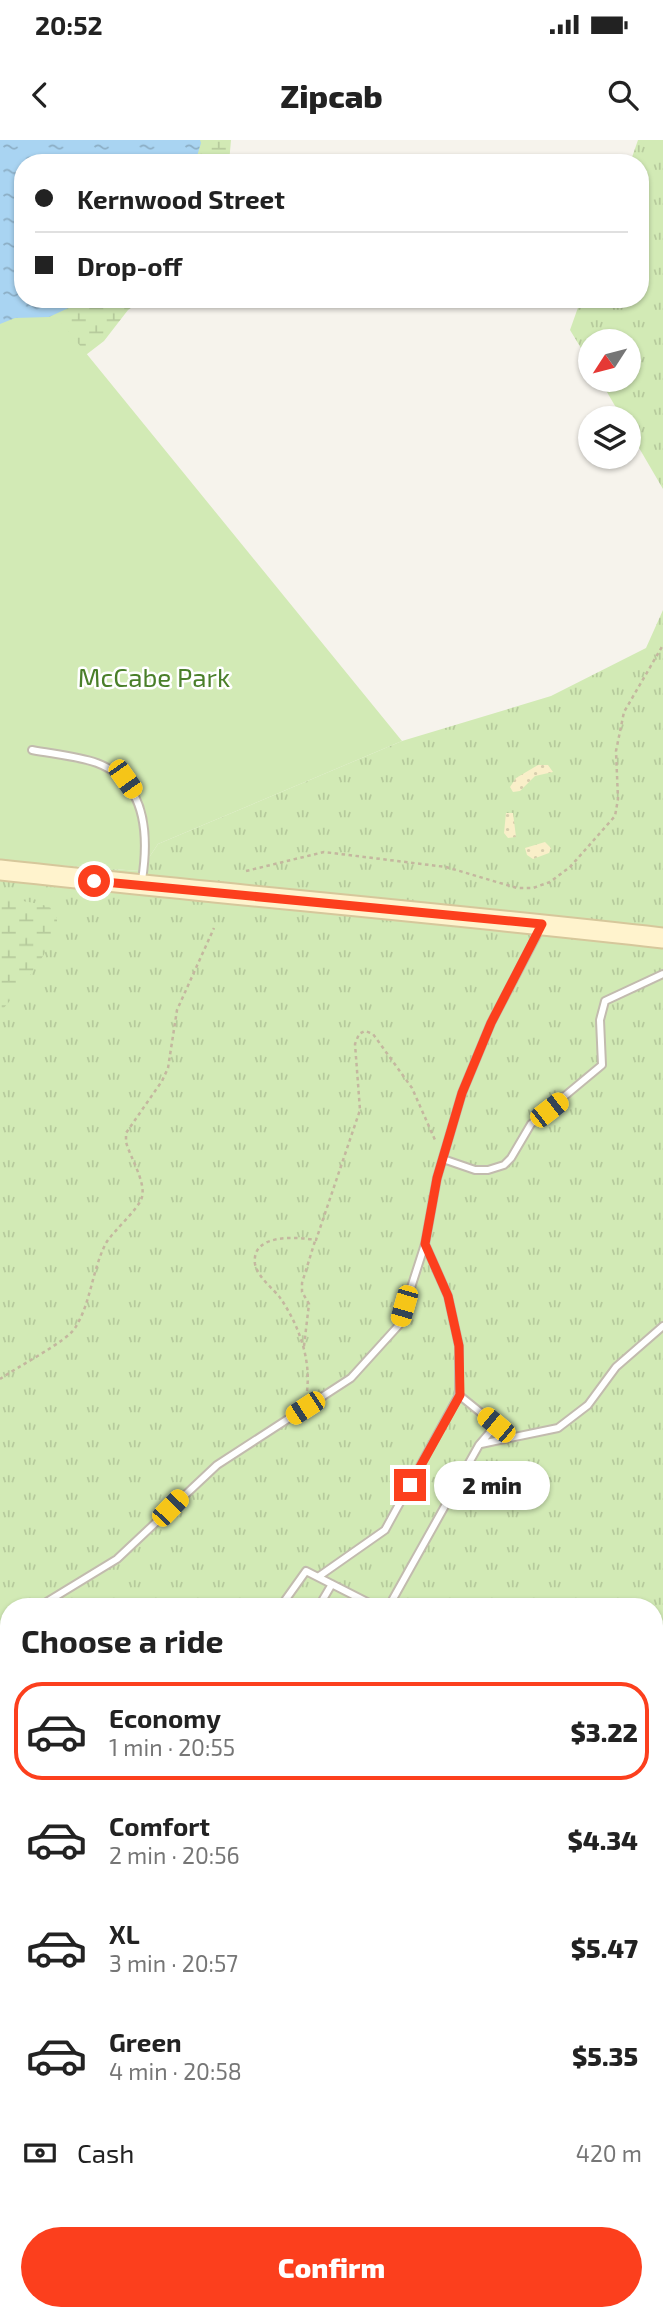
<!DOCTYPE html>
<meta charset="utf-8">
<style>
:root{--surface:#fff;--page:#f6f6f6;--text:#222;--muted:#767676;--line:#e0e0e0;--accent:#fc3f1d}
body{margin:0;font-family:"Exo 2",sans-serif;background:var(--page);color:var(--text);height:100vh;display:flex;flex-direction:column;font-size:26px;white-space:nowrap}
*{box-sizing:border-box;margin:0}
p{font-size:23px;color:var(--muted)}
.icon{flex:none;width:38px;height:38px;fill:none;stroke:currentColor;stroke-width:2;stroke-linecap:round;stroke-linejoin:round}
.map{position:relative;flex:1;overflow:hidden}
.side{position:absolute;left:0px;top:1458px;width:663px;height:723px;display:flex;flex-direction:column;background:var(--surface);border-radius:28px 28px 0 0;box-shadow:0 2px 5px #0004}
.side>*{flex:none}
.hud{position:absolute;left:14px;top:14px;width:635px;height:154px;border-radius:28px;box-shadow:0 2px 5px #0004;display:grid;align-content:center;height:154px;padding:0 21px;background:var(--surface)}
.needle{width:46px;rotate:234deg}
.fabs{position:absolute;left:578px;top:189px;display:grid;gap:14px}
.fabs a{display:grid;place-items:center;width:63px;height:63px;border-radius:50%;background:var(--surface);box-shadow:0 2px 5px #0004;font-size:35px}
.end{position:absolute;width:32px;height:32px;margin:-16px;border:9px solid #fc3f1d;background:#fff;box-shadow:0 0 0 4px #fff}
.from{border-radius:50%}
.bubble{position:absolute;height:49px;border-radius:24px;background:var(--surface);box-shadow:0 2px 5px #0004;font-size:23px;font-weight:800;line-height:49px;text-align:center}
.car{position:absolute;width:21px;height:42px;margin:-21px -10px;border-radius:9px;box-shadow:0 0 5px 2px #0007;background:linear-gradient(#f5c518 24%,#345 0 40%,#f5c518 0 76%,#345 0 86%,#f5c518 0)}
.hud b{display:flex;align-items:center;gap:24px;height:66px;font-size:26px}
.hud b+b{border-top:2px solid var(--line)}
.hud i{width:18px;height:18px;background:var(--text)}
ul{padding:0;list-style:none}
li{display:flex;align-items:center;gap:21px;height:98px;margin:0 14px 10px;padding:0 7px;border:4px solid transparent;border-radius:28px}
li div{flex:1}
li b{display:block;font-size:26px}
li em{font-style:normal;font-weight:800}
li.on{border-color:var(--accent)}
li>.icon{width:63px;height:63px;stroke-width:1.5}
h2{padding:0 21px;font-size:32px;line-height:84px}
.pay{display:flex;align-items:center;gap:18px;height:77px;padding:0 21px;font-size:26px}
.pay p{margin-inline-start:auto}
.cta{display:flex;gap:14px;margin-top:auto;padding:14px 21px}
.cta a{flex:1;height:80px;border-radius:42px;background:var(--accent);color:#fff;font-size:28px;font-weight:800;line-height:80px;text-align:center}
.status{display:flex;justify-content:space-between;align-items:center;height:49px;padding:0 35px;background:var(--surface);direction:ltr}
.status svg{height:19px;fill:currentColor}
header{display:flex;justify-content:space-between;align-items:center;height:91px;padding:0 21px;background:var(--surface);font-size:32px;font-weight:800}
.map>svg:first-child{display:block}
.grass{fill:url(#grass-tufts)}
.wetland{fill:url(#wetland-marsh)}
.sand{fill:url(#sand-dots)}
.park{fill:#d2eab5}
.water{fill:url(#water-ripples)}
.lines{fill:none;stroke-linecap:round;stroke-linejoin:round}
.service-casing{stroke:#c2bbae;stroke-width:10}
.secondary-casing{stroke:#d6c79b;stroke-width:23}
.path{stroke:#c4b79f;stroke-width:2.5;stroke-dasharray:3.5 3.5;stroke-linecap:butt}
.service{stroke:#fff;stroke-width:6}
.secondary{stroke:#fff3cd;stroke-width:19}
.route{stroke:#fc3f1d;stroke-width:9}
.labels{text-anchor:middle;stroke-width:5;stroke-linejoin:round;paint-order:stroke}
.park-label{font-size:26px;fill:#4a7f2a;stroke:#fff}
</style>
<div class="status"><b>20:52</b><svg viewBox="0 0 49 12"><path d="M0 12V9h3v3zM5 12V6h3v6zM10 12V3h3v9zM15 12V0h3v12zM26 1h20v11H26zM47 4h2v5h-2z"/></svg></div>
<header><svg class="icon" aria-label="back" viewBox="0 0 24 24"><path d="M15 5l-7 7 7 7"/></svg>Zipcab<svg class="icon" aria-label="search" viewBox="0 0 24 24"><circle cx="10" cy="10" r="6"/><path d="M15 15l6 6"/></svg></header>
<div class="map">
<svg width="663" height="2179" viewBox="0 0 663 2179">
<defs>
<pattern id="grass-tufts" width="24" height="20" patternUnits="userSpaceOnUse" patternTransform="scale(1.75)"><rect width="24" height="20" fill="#d2eab5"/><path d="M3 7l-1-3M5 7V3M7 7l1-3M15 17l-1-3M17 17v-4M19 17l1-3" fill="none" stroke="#b6ca9c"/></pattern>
<pattern id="wetland-marsh" width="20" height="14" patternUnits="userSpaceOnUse" patternTransform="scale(1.75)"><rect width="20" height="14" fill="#d2eab5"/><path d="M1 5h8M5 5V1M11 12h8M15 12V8" fill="none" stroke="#b6ca9c"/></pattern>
<pattern id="sand-dots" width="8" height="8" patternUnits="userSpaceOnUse" patternTransform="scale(1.75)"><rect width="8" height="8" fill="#f9efc9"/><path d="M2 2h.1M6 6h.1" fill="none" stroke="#d7cead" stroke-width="1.8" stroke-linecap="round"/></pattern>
<pattern id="water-ripples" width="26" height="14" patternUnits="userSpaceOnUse" patternTransform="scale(1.75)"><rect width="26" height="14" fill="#a9d4f2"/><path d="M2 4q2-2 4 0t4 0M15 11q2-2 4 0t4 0" fill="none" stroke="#8caec5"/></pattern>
</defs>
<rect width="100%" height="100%" fill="#f6f3ec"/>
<path class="grass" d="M638,0H663V349L628,289V278H622L600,240H628V201H590V223L570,190L581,159H640V23H630Z
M663,470V1645L655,1651L654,1466H9V2172H245L246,2179H0V721L140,731L158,704L402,601L551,556L646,508Z"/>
<path class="wetland" d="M4,0H231L229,23H23V159H144L128,170L104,201L78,221L11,200L0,6Z
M0,758C11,759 40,763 49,767C80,782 12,858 0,873Z
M663,1617V1709L655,1716L654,1621Z
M663,1910V2121L654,2116V1918Z
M231,2172H362L384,2179H235Z"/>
<path class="sand" d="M538,625H548L553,632L535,636L520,651L513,652L510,647L516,638Z
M506,673H513L516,697L508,698L504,693Z
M545,702L551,708L549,713L533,719L527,715L525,708Z"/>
<path class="park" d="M0,139L23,159H31L55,175L402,601L158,704L140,731L0,721Z"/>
<path class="water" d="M0,0H200L201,3L195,23H23V159H88L49,177L15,178L0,184Z
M663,1709V1910L655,1918L654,1716Z
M655,2116L663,2121V2179H384L362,2172H654Z"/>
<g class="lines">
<defs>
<path id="service" d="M32,610C53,614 77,616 97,623C147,642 149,695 142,740
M443,1019L475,1030H488L504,1025L511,1018L531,984L602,925L600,880L605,861L663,834
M481,1304L558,1288L588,1265L616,1227L663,1186
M318,1437L385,1390L459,1255V1206L448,1156L425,1104
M40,1466L117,1419L217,1325L351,1238L399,1185L425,1104L437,1038L462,953L491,883L541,787
M281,1466L306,1431L369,1463L368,1466
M319,1466L332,1444
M389,1466L479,1305L496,1285L459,1255
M0,1505L9,1495
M0,1562L9,1576"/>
<path id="secondary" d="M0,730C221,754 442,773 663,798"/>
</defs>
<use href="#service" class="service-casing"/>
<use href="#secondary" class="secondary-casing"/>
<path class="path" d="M246,731L324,712L446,727L517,748H533L550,742L570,727L615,676L618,659L616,611L624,572L663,505
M304,1206L309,1164L302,1152V1143L315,1101
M0,1239C17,1227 66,1202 75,1188C91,1163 92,1130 106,1103C114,1090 139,1069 142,1057C146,1042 130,1017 126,1002V993L162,941L168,928L177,870L214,788
M307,1251C311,1219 299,1186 281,1159C274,1149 258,1138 255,1124C251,1093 297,1097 316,1100L360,970L355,904L359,894L365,891L373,894L412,948L435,1000
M22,2179V2172"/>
<use href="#service" class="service"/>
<use href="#secondary" class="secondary"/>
</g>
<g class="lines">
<path class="route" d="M94,741L542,784L491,883L462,953L437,1038L425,1104L448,1156L459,1206L460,1255L410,1345"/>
</g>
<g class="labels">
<g class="park-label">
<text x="154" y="547">McCabe Park</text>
</g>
</g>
</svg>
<div class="fabs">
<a><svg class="needle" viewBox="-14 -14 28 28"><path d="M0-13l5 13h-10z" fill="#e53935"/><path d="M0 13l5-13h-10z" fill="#767676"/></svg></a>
<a><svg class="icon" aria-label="layers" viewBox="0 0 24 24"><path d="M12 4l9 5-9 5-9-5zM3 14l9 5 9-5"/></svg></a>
</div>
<i class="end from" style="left:94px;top:741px"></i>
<i class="end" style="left:410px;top:1345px"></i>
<div class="bubble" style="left:434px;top:1321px;width:116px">2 min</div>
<i class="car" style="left:125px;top:639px;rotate:145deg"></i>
<i class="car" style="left:549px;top:970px;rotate:52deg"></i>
<i class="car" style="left:404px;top:1166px;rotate:196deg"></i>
<i class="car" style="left:305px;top:1268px;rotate:237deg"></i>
<i class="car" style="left:496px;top:1285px;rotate:310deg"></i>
<i class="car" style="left:170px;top:1368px;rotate:44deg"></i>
<div class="hud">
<b><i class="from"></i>Kernwood Street</b>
<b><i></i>Drop-off</b>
</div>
<section class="side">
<h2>Choose a ride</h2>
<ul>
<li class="on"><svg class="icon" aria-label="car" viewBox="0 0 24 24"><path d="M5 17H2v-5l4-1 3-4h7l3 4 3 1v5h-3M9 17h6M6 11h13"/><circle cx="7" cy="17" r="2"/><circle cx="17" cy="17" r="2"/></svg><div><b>Economy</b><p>1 min · 20:55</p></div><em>$3.22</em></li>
<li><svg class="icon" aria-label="car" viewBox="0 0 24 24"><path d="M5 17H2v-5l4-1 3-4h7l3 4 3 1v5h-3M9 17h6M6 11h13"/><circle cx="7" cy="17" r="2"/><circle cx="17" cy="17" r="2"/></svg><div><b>Comfort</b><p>2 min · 20:56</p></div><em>$4.34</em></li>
<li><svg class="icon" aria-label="car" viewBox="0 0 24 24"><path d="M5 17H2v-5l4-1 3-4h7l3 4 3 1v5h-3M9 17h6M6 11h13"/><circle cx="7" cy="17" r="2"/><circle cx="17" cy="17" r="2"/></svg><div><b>XL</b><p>3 min · 20:57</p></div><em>$5.47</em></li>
<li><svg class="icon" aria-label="car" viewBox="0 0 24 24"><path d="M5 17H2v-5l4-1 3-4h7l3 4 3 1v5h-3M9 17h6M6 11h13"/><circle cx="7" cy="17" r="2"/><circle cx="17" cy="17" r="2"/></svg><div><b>Green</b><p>4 min · 20:58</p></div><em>$5.35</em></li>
</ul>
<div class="pay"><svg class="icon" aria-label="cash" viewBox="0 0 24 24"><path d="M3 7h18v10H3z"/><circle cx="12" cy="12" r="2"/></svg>Cash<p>420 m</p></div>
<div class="cta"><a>Confirm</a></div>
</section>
</div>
